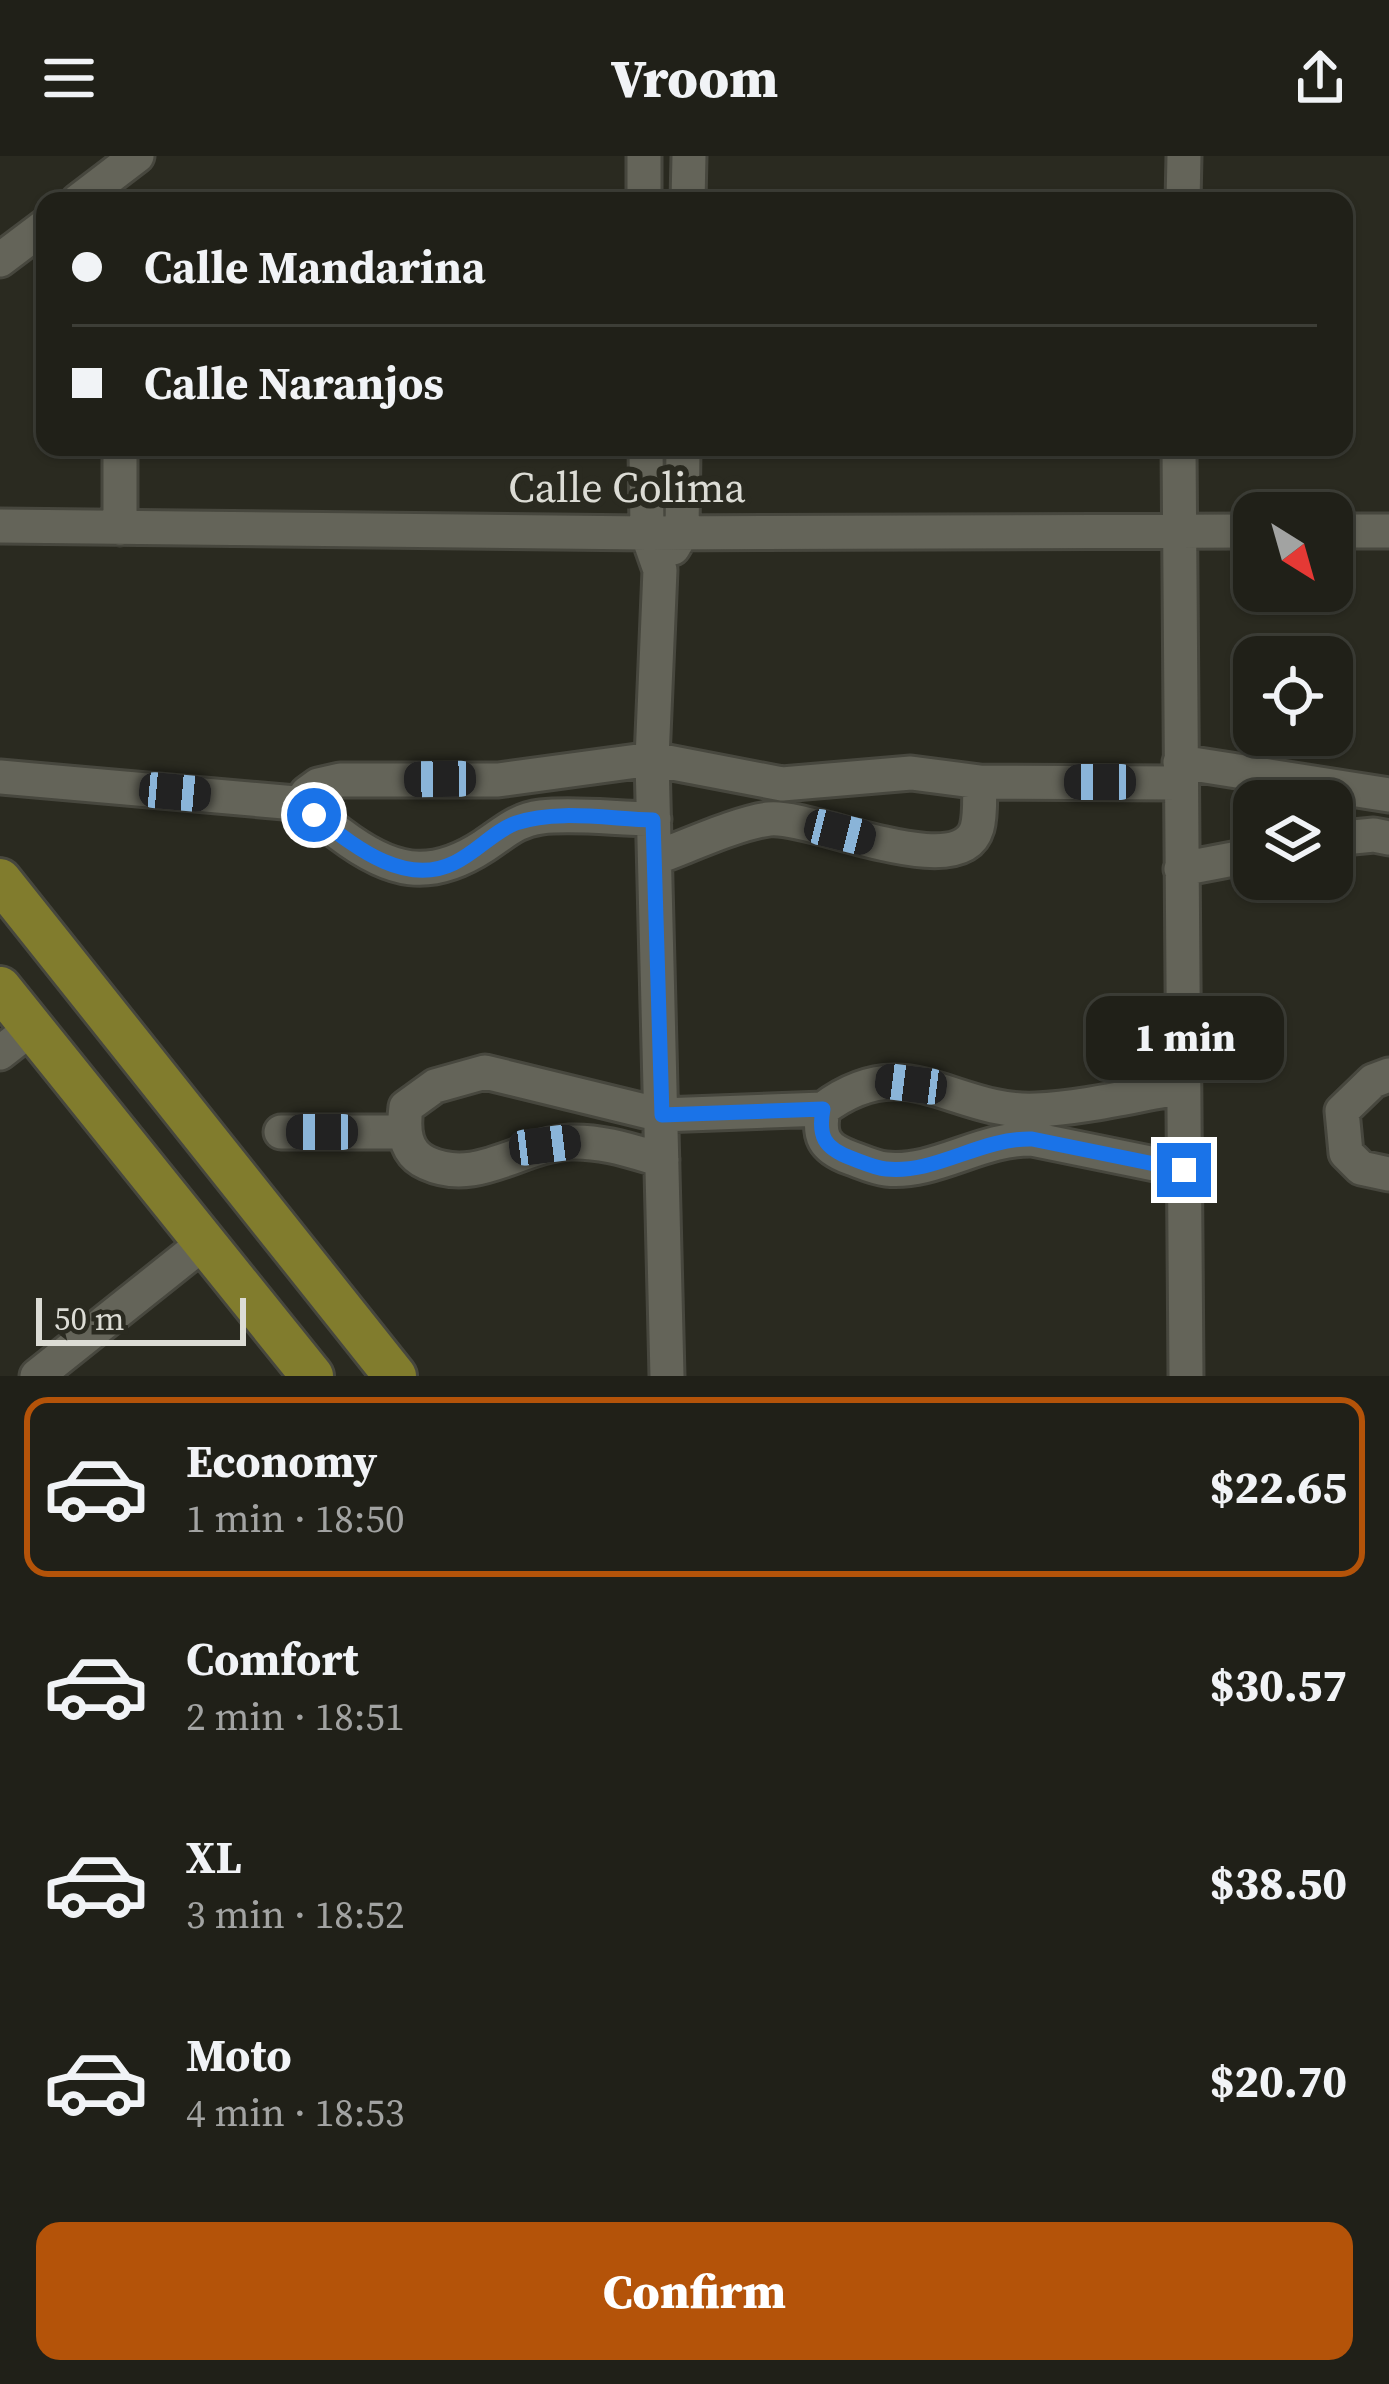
<!DOCTYPE html>
<meta charset="utf-8">
<style>
:root{--surface:#202018;--page:#2d2d25;--text:#f1f3f6;--muted:#a2a3a2;--line:#3d3e37;--accent:#b45309}
body{margin:0;font-family:"Source Serif 4",serif;background:var(--page);color:var(--text);height:100vh;display:flex;flex-direction:column;font-size:45px;white-space:nowrap}
*{box-sizing:border-box;margin:0}
p{font-size:39px;color:var(--muted)}
.icon{flex:none;width:66px;height:66px;fill:none;stroke:currentColor;stroke-width:2;stroke-linecap:round;stroke-linejoin:round}
.map{position:relative;height:1220px;overflow:hidden}
.sheet{display:flex;flex-direction:column;background:var(--surface);flex:1}
.sheet>*{flex:none}
.guide{position:absolute;left:36px;top:36px;width:1317px;height:264px;border-radius:24px;box-shadow:0 3px 9px #0004,0 0 0 3px var(--line);display:grid;align-content:center;height:264px;padding:0 36px;background:var(--surface)}
.needle{width:78px;rotate:143deg}
.tools{position:absolute;left:1233px;top:336px;display:grid;gap:24px}
.tools a{display:grid;place-items:center;width:120px;height:120px;border-radius:24px;background:var(--surface);box-shadow:0 3px 9px #0004,0 0 0 3px var(--line);font-size:60px}
.scale{position:absolute;left:36px;bottom:30px;width:210px;box-sizing:border-box;padding-left:12px;border:6px solid #dcdcd5;border-top:0;font-size:33px;line-height:42px;white-space:nowrap;color:#dcdcd5;-webkit-text-stroke:9px #2a2a20;paint-order:stroke}
.end{position:absolute;width:54px;height:54px;margin:-27px;border:15px solid #1a73e8;background:#fff;box-shadow:0 0 0 6px #fff}
.from{border-radius:50%}
.bubble{position:absolute;height:84px;border-radius:24px;background:var(--surface);box-shadow:0 3px 9px #0004,0 0 0 3px var(--line);font-size:39px;font-weight:800;line-height:84px;text-align:center}
.car{position:absolute;width:36px;height:72px;margin:-36px -18px;border-radius:15px;box-shadow:0 0 9px 3px #0007;background:linear-gradient(#222 24%,#8ab4d8 0 40%,#222 0 76%,#8ab4d8 0 86%,#222 0)}
.guide b{display:flex;align-items:center;gap:42px;height:114px;font-size:45px}
.guide b+b{border-top:3px solid var(--line)}
.guide i{width:30px;height:30px;background:var(--text)}
ul{padding:21px 0 0;list-style:none}
li{display:flex;align-items:center;gap:36px;height:180px;margin:0 24px 18px;padding:0 12px;border:6px solid transparent;border-radius:24px}
li div{flex:1}
li b{display:block;font-size:45px}
li em{font-style:normal;font-weight:800}
li.current{border-color:var(--accent)}
li>.icon{width:108px;height:108px;stroke-width:1.5}
.primary-button{display:flex;gap:24px;margin-top:auto;padding:24px 36px}
.primary-button a{flex:1;height:138px;border-radius:24px;background:var(--accent);color:#fff;font-size:48px;font-weight:800;line-height:138px;text-align:center}
header{display:flex;justify-content:space-between;align-items:center;height:156px;padding:0 36px;background:var(--surface);font-size:54px;font-weight:800}
.map>svg:first-child{display:block}
.lines{fill:none;stroke-linecap:round;stroke-linejoin:round}
.minor-casing{stroke:#47473e;stroke-width:39}
.major-casing{stroke:#47473e;stroke-width:48}
.minor{stroke:#646459;stroke-width:33}
.major{stroke:#817c2d;stroke-width:42}
.route{stroke:#1a73e8;stroke-width:15}
.labels{text-anchor:middle;stroke-width:12;stroke-linejoin:round;paint-order:stroke}
.street-label{font-size:42px;fill:#dcdcd5;stroke:#2a2a20}
</style>
<header><svg class="icon" aria-label="menu" viewBox="0 0 24 24"><path d="M4 6h16M4 12h16M4 18h16"/></svg>Vroom<svg class="icon" aria-label="share" viewBox="0 0 24 24"><path d="M12 15V3M7 8l5-5 5 5M5 13v7h14v-7"/></svg></header>
<div class="map">
<svg width="1389" height="1220" viewBox="0 0 1389 1220">
<rect width="100%" height="100%" fill="#2a2a20"/>
<g class="lines">
<defs>
<path id="minor" d="M644,0V45
M78,45L137,0
M688,45L689,0
M1183,45L1184,0
M0,104L45,70
M646,291L647,377L660,414L652,603L667,1220
M1179,291L1186,1220
M0,370L647,377L1254,375
M120,372V291
M1332,375H1389
M673,392L682,377L683,291
M1180,606L1389,639
M0,621L307,648
M980,626L1180,627
M654,663C617,663 577,657 541,661C516,664 504,677 484,690C429,726 390,716 340,678C325,667 306,658 307,637L318,629L340,624H498L652,603L782,628L911,617L980,626C979,640 981,658 977,672C960,730 811,658 769,663C737,667 686,691 655,702
M1332,683L1374,679L1389,682
M1181,713L1254,699
M0,897L32,872
M1389,919L1373,925L1342,955L1346,997L1361,1012L1389,1018
M1183,931C1135,939 1084,952 1036,954C953,958 907,890 823,953C818,980 823,992 851,1002C862,1006 875,1012 886,1013C936,1018 980,982 1032,983L1184,1014
M281,976H403
M662,1004C631,995 603,985 570,986C520,989 477,1030 427,1007C404,997 403,973 406,951L435,930L485,916L661,959L823,953
M37,1220L205,1086"/>
<path id="major" d="M0,724L395,1220
M0,832L312,1220"/>
</defs>
<use href="#minor" class="minor-casing"/>
<use href="#major" class="major-casing"/>
<use href="#minor" class="minor"/>
<use href="#major" class="major"/>
</g>
<g class="lines">
<path class="route" d="M314,659C352,688 403,732 454,707C476,697 494,675 516,667C557,653 610,663 653,664L662,959L823,953C818,980 824,992 851,1002C862,1006 875,1012 886,1013C937,1018 979,982 1032,983L1184,1014"/>
</g>
<g class="labels">
<g class="street-label">
<text x="627" y="346">Calle Colima</text>
</g>
</g>
</svg>
<div class="tools">
<a><svg class="needle" viewBox="-14 -14 28 28"><path d="M0-13l5 13h-10z" fill="#e53935"/><path d="M0 13l5-13h-10z" fill="#a2a3a2"/></svg></a>
<a><svg class="icon" aria-label="locate" viewBox="0 0 24 24"><circle cx="12" cy="12" r="6"/><path d="M12 2v4M12 18v4M2 12h4M18 12h4"/></svg></a>
<a><svg class="icon" aria-label="layers" viewBox="0 0 24 24"><path d="M12 4l9 5-9 5-9-5zM3 14l9 5 9-5"/></svg></a>
</div>
<div class="scale">50 m</div>
<i class="end from" style="left:314px;top:659px"></i>
<i class="end" style="left:1184px;top:1014px"></i>
<div class="bubble" style="left:1086px;top:840px;width:198px">1 min</div>
<i class="car" style="left:440px;top:623px;rotate:269deg"></i>
<i class="car" style="left:1100px;top:626px;rotate:270deg"></i>
<i class="car" style="left:175px;top:636px;rotate:95deg"></i>
<i class="car" style="left:840px;top:676px;rotate:104deg"></i>
<i class="car" style="left:911px;top:928px;rotate:277deg"></i>
<i class="car" style="left:322px;top:976px;rotate:270deg"></i>
<i class="car" style="left:545px;top:989px;rotate:83deg"></i>
<div class="guide">
<b><i class="from"></i>Calle Mandarina</b>
<b><i></i>Calle Naranjos</b>
</div>
</div>
<section class="sheet">
<ul>
<li class="current"><svg class="icon" aria-label="car" viewBox="0 0 24 24"><path d="M5 17H2v-5l4-1 3-4h7l3 4 3 1v5h-3M9 17h6M6 11h13"/><circle cx="7" cy="17" r="2"/><circle cx="17" cy="17" r="2"/></svg><div><b>Economy</b><p>1 min · 18:50</p></div><em>$22.65</em></li>
<li><svg class="icon" aria-label="car" viewBox="0 0 24 24"><path d="M5 17H2v-5l4-1 3-4h7l3 4 3 1v5h-3M9 17h6M6 11h13"/><circle cx="7" cy="17" r="2"/><circle cx="17" cy="17" r="2"/></svg><div><b>Comfort</b><p>2 min · 18:51</p></div><em>$30.57</em></li>
<li><svg class="icon" aria-label="car" viewBox="0 0 24 24"><path d="M5 17H2v-5l4-1 3-4h7l3 4 3 1v5h-3M9 17h6M6 11h13"/><circle cx="7" cy="17" r="2"/><circle cx="17" cy="17" r="2"/></svg><div><b>XL</b><p>3 min · 18:52</p></div><em>$38.50</em></li>
<li><svg class="icon" aria-label="car" viewBox="0 0 24 24"><path d="M5 17H2v-5l4-1 3-4h7l3 4 3 1v5h-3M9 17h6M6 11h13"/><circle cx="7" cy="17" r="2"/><circle cx="17" cy="17" r="2"/></svg><div><b>Moto</b><p>4 min · 18:53</p></div><em>$20.70</em></li>
</ul>
<div class="primary-button"><a>Confirm</a></div>
</section>
